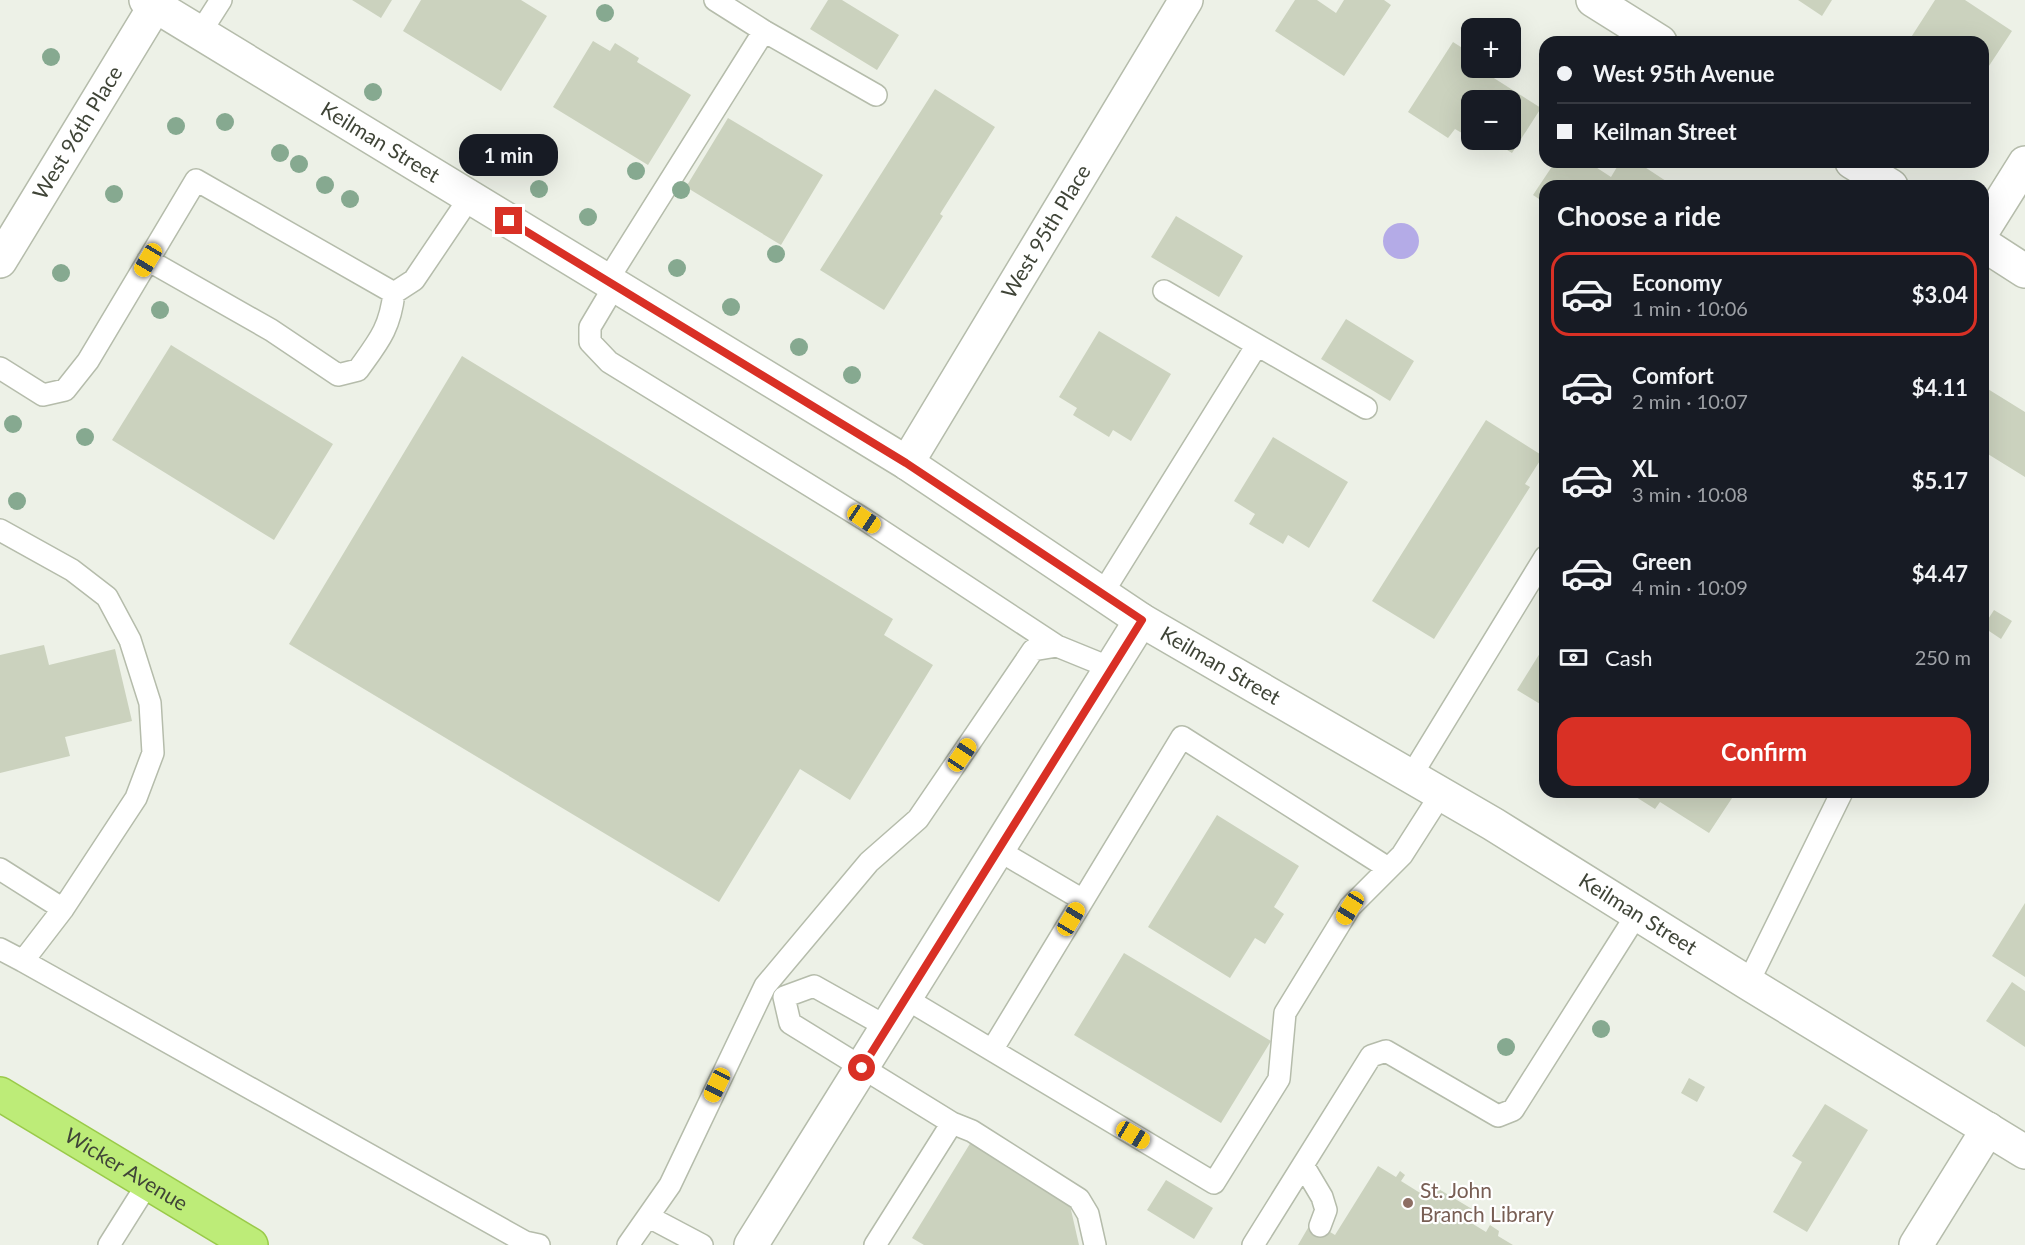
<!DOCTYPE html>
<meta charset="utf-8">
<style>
:root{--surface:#171b24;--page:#20242c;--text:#f1f3f6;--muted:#9ea1a6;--line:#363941;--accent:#d93025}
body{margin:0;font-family:Lato,sans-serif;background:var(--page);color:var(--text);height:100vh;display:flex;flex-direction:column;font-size:22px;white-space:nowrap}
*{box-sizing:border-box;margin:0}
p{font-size:20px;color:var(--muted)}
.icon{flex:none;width:33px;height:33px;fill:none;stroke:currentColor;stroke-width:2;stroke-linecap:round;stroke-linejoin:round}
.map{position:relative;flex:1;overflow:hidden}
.details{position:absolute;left:1539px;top:180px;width:450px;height:618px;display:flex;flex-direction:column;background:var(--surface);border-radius:18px;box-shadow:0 6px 24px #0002}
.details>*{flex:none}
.guide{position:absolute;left:1539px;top:36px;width:450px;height:132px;border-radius:18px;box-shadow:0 6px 24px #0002;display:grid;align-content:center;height:132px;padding:0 18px;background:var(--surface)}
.fabs{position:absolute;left:1461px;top:18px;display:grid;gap:12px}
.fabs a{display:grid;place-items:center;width:60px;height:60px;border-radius:12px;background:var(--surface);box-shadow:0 6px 24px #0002;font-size:30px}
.end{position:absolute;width:27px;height:27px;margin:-14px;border:8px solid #d93025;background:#fff;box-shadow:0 0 0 3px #fff}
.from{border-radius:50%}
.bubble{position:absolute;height:42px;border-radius:18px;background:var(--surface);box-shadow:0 6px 24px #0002;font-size:20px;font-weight:700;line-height:42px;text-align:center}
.car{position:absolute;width:18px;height:36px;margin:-18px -9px;border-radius:8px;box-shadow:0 0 4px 2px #0007;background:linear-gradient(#f5c518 24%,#345 0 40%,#f5c518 0 76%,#345 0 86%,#f5c518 0)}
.guide b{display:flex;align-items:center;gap:21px;height:57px;font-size:22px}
.guide b+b{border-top:2px solid var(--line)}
.guide i{width:15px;height:15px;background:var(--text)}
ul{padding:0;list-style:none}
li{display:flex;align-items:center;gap:18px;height:84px;margin:0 12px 9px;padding:0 6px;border:3px solid transparent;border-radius:18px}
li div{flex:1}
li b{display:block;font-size:22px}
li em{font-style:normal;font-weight:700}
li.on{border-color:var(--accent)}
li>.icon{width:54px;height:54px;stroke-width:1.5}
h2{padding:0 18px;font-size:27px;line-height:72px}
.pay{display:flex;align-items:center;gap:15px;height:66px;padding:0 18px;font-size:22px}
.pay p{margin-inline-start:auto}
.primary-button{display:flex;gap:12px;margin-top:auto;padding:12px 18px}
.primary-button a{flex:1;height:69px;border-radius:18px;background:var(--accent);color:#fff;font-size:24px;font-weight:700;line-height:69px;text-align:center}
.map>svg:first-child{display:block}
.water{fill:#b4abe7}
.building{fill:#cbd2be}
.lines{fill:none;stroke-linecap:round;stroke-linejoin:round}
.lane-casing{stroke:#b5bcab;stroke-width:24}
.street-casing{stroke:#b5bcab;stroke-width:36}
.highway-casing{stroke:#9aca49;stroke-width:36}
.lane{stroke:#fff;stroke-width:21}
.street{stroke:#fff;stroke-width:33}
.highway{stroke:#bdec78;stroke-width:33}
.tree{fill:#86a990}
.route{stroke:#d93025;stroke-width:8}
.education-dot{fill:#8d6e63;stroke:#fff;stroke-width:2}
.labels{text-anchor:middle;stroke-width:4.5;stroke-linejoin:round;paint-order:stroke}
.street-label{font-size:21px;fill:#3f4437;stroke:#fff}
.education-label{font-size:21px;fill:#785e54;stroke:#fff;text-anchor:start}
</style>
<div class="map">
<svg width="2025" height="1245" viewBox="0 0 2025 1245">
<rect width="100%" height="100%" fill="#edf1e7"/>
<path class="water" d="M1383 241a18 18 0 1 1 36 0a18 18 0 1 1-36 0Z"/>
<path class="building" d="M352,0H392L381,18Z
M421,0H521L547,16L501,91L403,31Z
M828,0H842L899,35L877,70L810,29Z
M1295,0H1317L1336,13L1344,0H1384L1391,5L1344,76L1275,31Z
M1798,0H1832L1822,16Z
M1935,0H1965L2012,31L1983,75V42H1908Z
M593,41L610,51L615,43L639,58L637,62L691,95L648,165L553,107Z
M1453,42L1472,54V68H1490L1486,73L1541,108L1512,153L1491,140H1510V100H1472V139L1455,129L1448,138L1408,112Z
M935,89L995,127L940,214L943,216L884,310L820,270Z
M728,118L823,175L781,245L686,187Z
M1472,140H1484L1481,145Z
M1555,162H1588L1611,177L1620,162H1637L1666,181L1663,186H1545V203L1533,195Z
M1176,216L1243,256L1219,297L1151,257Z
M1346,319L1414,361L1390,401L1321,359Z
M1099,331L1171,374L1131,441L1113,430L1109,437L1073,415L1077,408L1059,397Z
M171,345L333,444L274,540L112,440Z
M462,356L893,619L884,635L933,665L850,800L800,769L719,902L289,644Z
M1983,386L2025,412V477L1983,451Z
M1486,420L1543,456L1525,484L1530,487L1434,639L1372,601Z
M1273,437L1348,482L1309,548L1288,535L1283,544L1249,524L1255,514L1234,501Z
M1994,610L2012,621L2001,639L1983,627Z
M44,645L49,665L115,649L132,721L65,737L70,756L0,773V655Z
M1545,645V707L1517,690Z
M1628,792H1736L1709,833L1660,802L1655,809Z
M1217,815L1299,866L1274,907L1284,914L1265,944L1255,938L1230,978L1148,927Z
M2025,903V977L1992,956Z
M1124,953L1271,1041L1221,1123L1074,1035Z
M2012,982L2025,991V1047L1986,1021Z
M1689,1078L1705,1087L1697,1102L1681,1093Z
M1825,1104L1868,1130L1807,1232L1773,1212L1802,1162L1792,1156Z
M971,1142L1069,1201L1079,1245H924L912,1238Z
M1378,1166L1396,1177L1400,1171L1405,1175L1401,1181L1425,1196L1432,1185L1472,1209L1465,1219L1486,1232L1490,1225L1499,1231L1498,1236L1513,1245H1298L1312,1221L1335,1235Z
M1166,1180L1213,1208L1194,1239L1147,1210Z"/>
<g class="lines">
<defs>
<path id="lane" d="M715,0L764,31L876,95
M200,33L221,0
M148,260L271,330L338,375L358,370C378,342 390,329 394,293
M607,281L764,31
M615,285L590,327V342L609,362L864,519L1057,646
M1164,291L1366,408
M0,368L43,395L65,390L88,361L196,180L394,293L414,280L470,197
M0,530L72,570L107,597L130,640L150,703L153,753L136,798L63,909
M1102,594L1257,345
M1411,776L1545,557
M998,850L1083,900
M0,869L63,909L23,961L0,949
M23,961L525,1242L539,1245
M1748,983L1842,792
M905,998L1214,1183L1279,1079L1285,1013L1350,907L1402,855L1441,794
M887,1027L814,986L784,997L790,1023L952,1123L972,1131L1079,1199L1088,1214L1095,1245
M992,1050L1182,737L1388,868
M1303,1165L1322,1197L1326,1210L1320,1226
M649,1217L702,1245
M109,1245L148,1183
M628,1245L670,1185L765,986L869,862L918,819L1033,650L1057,646L1111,668
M875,1245L952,1123
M1253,1245L1371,1056L1386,1051L1498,1116L1513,1110L1637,914"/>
<g id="street">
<path id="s1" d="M146,0L907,463L1141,620L1493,824L1748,983L2025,1152"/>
<path d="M1593,0L1660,42"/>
<path d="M1852,162L1891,186"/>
<path d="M1983,230L2025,163"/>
<path d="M1983,244L2025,271"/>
<path id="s2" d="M0,261L155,6"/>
<path id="s3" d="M907,463L1186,0"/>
<path d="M751,1245L1141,620"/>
<path d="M1916,1245L1988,1129"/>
</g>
<g id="highway">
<path id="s4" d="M0,1094L251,1245"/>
</g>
</defs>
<use href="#lane" class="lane-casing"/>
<use href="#street" class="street-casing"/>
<use href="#highway" class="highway-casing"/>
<use href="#lane" class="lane"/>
<use href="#street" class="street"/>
<use href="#highway" class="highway"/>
</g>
<g class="tree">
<circle cx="605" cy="13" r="9"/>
<circle cx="51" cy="57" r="9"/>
<circle cx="373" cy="92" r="9"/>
<circle cx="225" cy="122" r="9"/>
<circle cx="176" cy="126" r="9"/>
<circle cx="280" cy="153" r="9"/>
<circle cx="482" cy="162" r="9"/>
<circle cx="299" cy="164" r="9"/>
<circle cx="636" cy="171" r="9"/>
<circle cx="325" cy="185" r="9"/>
<circle cx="539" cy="189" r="9"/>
<circle cx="681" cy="190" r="9"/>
<circle cx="114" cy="194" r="9"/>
<circle cx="350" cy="199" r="9"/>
<circle cx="588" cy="217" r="9"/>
<circle cx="776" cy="254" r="9"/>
<circle cx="677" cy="268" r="9"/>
<circle cx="61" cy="273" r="9"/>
<circle cx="731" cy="307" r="9"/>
<circle cx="160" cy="310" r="9"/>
<circle cx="799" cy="347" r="9"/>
<circle cx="852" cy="375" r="9"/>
<circle cx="13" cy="424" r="9"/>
<circle cx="85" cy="437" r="9"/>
<circle cx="17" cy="501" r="9"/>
<circle cx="1601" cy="1029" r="9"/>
<circle cx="1506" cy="1047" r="9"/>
</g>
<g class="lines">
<path class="route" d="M509,221L906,463L1142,620L862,1068"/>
</g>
<circle class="education-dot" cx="1408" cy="1203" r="6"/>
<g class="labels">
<g class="street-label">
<text dy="7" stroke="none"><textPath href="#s2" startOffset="150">West 96th Place</textPath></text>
<text dy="7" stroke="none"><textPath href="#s1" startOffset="274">Keilman Street</textPath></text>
<text dy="7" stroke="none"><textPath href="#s3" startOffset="270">West 95th Place</textPath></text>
<text dy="7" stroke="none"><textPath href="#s1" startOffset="1264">Keilman Street</textPath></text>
<text dy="7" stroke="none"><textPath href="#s1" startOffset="1750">Keilman Street</textPath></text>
<text dy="7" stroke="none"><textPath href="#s4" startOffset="147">Wicker Avenue</textPath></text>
</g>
<g class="education-label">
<text x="1420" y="1198">St. John<tspan x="1420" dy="24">Branch Library</tspan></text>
</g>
</g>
</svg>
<div class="fabs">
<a>+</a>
<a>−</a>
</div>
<i class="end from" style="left:862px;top:1068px"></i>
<i class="end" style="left:509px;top:221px"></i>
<div class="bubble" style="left:459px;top:134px;width:99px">1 min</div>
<i class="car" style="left:148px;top:260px;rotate:211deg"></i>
<i class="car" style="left:864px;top:519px;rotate:124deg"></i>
<i class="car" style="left:962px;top:755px;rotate:34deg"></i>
<i class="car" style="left:1350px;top:908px;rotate:212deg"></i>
<i class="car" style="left:1071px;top:919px;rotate:31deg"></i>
<i class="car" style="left:717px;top:1085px;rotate:206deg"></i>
<i class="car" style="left:1133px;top:1135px;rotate:121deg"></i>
<div class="guide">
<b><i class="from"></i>West 95th Avenue</b>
<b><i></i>Keilman Street</b>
</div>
<section class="details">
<h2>Choose a ride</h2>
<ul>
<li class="on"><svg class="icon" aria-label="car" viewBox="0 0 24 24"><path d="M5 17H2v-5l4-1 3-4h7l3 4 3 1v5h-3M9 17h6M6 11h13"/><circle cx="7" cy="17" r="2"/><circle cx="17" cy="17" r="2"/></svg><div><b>Economy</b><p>1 min · 10:06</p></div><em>$3.04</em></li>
<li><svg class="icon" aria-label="car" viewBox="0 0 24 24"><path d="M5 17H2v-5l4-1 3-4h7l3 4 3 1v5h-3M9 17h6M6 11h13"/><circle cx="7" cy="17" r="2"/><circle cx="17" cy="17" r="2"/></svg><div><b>Comfort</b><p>2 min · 10:07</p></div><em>$4.11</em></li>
<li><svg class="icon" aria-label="car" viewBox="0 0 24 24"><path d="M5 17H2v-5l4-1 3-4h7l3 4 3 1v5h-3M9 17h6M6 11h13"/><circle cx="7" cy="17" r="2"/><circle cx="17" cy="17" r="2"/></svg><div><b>XL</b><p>3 min · 10:08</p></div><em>$5.17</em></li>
<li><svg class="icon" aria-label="car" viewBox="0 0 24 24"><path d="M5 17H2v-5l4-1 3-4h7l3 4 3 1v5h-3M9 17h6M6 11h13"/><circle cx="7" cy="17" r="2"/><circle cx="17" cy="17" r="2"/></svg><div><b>Green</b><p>4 min · 10:09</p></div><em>$4.47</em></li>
</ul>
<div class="pay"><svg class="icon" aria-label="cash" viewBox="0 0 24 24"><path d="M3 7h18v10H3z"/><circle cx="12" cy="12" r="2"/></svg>Cash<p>250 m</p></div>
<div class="primary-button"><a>Confirm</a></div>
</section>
</div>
